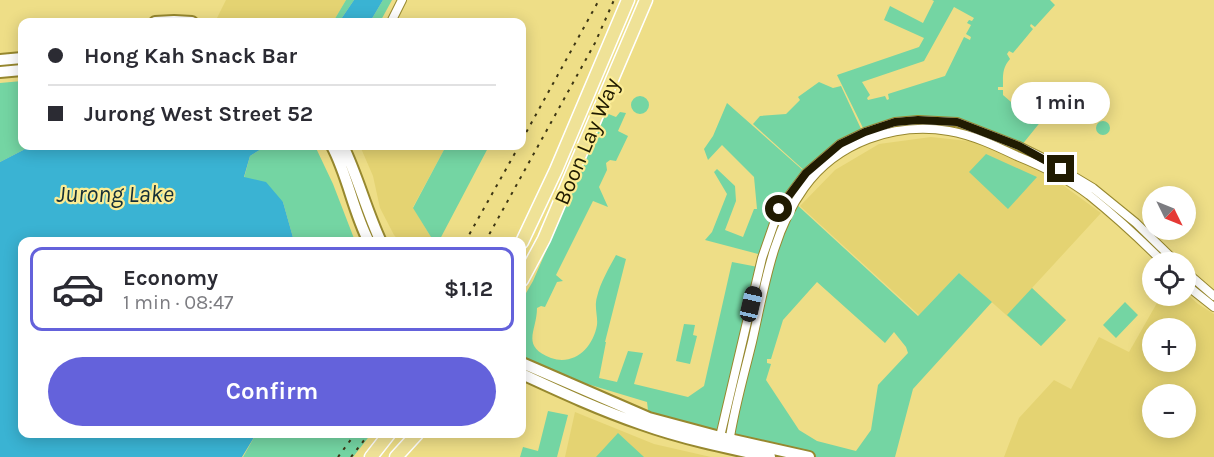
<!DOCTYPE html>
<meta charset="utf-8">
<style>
:root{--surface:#fff;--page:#f7f7f7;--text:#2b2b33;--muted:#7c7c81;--line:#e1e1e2;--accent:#6462db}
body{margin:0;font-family:Karla,sans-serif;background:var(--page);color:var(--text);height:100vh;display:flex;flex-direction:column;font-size:22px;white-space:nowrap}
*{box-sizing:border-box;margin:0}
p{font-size:20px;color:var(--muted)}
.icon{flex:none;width:33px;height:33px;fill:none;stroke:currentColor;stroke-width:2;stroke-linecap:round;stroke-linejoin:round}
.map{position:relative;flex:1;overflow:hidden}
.panel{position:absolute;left:18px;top:237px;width:508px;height:201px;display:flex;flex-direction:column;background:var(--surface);border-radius:12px;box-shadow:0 3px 15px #0003}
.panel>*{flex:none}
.banner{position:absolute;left:18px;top:18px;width:508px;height:132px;border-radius:12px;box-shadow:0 3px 15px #0003;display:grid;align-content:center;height:132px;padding:0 30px;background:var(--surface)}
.needle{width:39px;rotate:133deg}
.tools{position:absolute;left:1142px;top:186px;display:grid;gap:12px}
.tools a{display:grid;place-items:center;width:54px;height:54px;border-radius:50%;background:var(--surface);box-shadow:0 3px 15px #0003;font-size:30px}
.end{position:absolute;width:27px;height:27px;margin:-14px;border:8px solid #201b01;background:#fff;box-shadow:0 0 0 3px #fff}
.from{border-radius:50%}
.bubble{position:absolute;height:42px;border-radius:21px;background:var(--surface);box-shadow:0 3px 15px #0003;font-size:20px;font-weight:700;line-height:42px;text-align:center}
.car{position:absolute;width:18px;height:36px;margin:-18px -9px;border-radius:8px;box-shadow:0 0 4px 2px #0007;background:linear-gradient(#222 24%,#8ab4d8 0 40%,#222 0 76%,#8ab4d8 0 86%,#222 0)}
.banner b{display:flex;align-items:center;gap:21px;height:57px;font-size:22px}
.banner b+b{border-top:2px solid var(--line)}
.banner i{width:15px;height:15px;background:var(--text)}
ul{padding:10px 0 0;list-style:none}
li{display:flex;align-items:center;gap:18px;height:84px;margin:0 12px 9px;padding:0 18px;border:3px solid var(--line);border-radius:12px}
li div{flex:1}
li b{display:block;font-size:22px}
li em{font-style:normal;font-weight:700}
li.selected{border-color:var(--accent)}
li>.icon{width:54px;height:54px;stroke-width:1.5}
.action{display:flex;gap:12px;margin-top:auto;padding:12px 30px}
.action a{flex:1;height:69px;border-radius:36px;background:var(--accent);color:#fff;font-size:24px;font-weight:700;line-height:69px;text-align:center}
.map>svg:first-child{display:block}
.built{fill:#e4d372;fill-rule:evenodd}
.green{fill:#74d5a3;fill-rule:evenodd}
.water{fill:#3ab3d3}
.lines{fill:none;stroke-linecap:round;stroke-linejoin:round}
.street-casing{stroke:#97882f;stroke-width:10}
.secondary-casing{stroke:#97882f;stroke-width:14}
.primary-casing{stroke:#fff;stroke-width:15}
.street{stroke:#fff;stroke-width:8}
.secondary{stroke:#fff;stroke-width:10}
.primary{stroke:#efe297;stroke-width:12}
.rail{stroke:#3d3614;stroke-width:2;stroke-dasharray:3 6;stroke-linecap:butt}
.route{stroke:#201b01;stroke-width:8}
.labels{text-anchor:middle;stroke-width:4.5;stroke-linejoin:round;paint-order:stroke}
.street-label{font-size:22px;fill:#201b01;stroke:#fbec94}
.water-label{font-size:24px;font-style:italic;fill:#152f37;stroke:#fbec94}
</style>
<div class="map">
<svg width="1214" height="457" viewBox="0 0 1214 457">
<rect width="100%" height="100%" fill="#eede87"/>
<path class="built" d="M226,0H346L333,22H229L217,18Z
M931,137L977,142L1017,157L1049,175L1101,213L1032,288L1066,320L1041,346L959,273L919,315L800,206L835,170L879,144Z
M360,146H446L413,207L431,237L429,241H399L394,235L380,208L373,176Z
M1185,292L1198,304L1214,314V457H1004L1019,418L1054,380L1071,389L1099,337L1129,352L1161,296H1185ZM1185,328V362H1152V328ZM1185,394V428H1152V394Z
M575,412L654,444L711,457H565Z"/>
<path class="green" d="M346,0H354L339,22H333Z
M383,0H392L380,22H370Z
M932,0H1050L1055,5L1035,27L1031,24L1030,26L1033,29L1013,53L1009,51L1007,54L1010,59C1002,68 1003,76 1003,87H998V90H1003V95L1026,115L1038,100L1050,90L1059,99L1021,146L957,122L893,123L865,132L837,75L919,47L924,38L884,20L890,6L923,23L934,1ZM954,7L974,18L972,21L969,20L967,23L971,25L966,34L971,37L970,40L964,37L945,76L888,94L889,99L887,100L885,96L868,100L867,98L870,95L862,82L924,61Z
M22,81V146H31L0,162V83Z
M819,82L833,88L841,86L862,131L806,172L753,124L760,116L786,114L800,100L798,97Z
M631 105a9 9 0 1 1 18 0a9 9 0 1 1-18 0Z
M727,103L806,173L778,210L762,255L705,240L712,232L727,194L714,172L717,169L735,186L736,201L725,230L743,237L754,209H757L754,177L722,145L708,160L704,149L713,136Z
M620,112L626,113L618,131L628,136L616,161L610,160L606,163L607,170L599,187L608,207L593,201L556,275L563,281L557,282L545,307L541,306L537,308C537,331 520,346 551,358C574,366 593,348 597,325C598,316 594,307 597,297C600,283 609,268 616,255L626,259L605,342H606L599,378L617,382L628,351L643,353L634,384L688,397L704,386L732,262L758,267L720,437L649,418L647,402L534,368L522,356V300L533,281L606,113L616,117Z
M1096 128a7 7 0 1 1 14 0a7 7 0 1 1-14 0Z
M266,146H315L333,184L355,241H294L283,202L244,178L250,156Z
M446,146H489L439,241H429L431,237L413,208Z
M986,154L1037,177L1008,209L969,172Z
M795,203L918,316L959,273L992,302L913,389L895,457H816L732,437L774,259ZM817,282L885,343L894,332L906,347L908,353L878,385L871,430L856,451L817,441L799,430L766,380L771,364L767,363V359H771L783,320Z
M1032,288L1066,320L1041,346L1007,315Z
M1125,302L1138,315L1116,338L1103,325Z
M684,324L695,325L693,335L697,336L690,364L676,361Z
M548,411L568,415L557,457H520L523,447L538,451Z
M618,433L644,457H596Z
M256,434H371L353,457H243Z"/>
<path class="water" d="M354,0H383L370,22H339Z
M31,146H266L250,156L244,177L266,182L283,202L294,241L22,242V434H256L242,457H0V162Z"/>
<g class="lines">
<defs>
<path id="street" d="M391,22L402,0
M1185,271L1214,296
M1185,284L1214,307
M719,441L762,258L779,209L806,173L840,144L865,132L895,122L918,120L957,122L1019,146L1043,158L1093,188L1136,223L1176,262
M729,443C734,409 744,375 752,342C764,290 772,232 804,188C837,142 895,122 949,131C973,135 996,146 1017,156C1042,166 1068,179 1089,195C1115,216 1140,239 1163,262"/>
<path id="secondary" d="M155,22L174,21L192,22
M0,60L22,58
M0,72L22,70
M332,146C348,176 353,211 369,242
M343,146C358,177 366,210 381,242
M522,363L649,418L720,437L809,457
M522,374C561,392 600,410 641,424C683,439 727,448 770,457"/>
<path id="primary" d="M522,242L556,170L628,0
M522,280L544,239L646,0
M371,457L389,434
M396,457L417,434"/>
</defs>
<use href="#street" class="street-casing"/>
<use href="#secondary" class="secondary-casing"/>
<use href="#primary" class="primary-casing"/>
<use href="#street" class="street"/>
<use href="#secondary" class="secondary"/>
<use href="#primary" class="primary"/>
<path class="rail" d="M522,140L599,0
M465,242L519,146
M485,242L595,43L614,0
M338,457L355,434
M351,457L369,434"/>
</g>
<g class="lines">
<path class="route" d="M779,209L806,173L840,144L865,132L895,122L918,120L957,122L1019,146L1061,169"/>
</g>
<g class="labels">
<g class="street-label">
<text transform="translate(586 141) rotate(-67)" y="8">Boon Lay Way</text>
</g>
<g class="water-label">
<text x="115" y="202">Jurong Lake</text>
</g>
</g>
</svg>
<div class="tools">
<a><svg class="needle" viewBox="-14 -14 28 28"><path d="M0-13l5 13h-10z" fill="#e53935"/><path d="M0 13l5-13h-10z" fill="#7c7c81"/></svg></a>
<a><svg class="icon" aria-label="locate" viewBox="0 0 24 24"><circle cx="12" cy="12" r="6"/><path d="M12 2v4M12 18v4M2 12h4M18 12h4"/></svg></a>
<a>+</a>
<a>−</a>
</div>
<i class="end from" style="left:779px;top:209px"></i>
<i class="end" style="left:1061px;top:169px"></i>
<div class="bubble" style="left:1011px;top:82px;width:99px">1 min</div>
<i class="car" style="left:751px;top:304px;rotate:13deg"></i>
<div class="banner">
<b><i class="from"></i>Hong Kah Snack Bar</b>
<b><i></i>Jurong West Street 52</b>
</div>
<section class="panel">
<ul>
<li class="selected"><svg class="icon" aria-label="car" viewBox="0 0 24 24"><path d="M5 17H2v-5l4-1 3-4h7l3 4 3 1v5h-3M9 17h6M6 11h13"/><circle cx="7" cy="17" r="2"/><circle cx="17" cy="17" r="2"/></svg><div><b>Economy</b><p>1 min · 08:47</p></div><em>$1.12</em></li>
</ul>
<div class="action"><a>Confirm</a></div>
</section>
</div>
